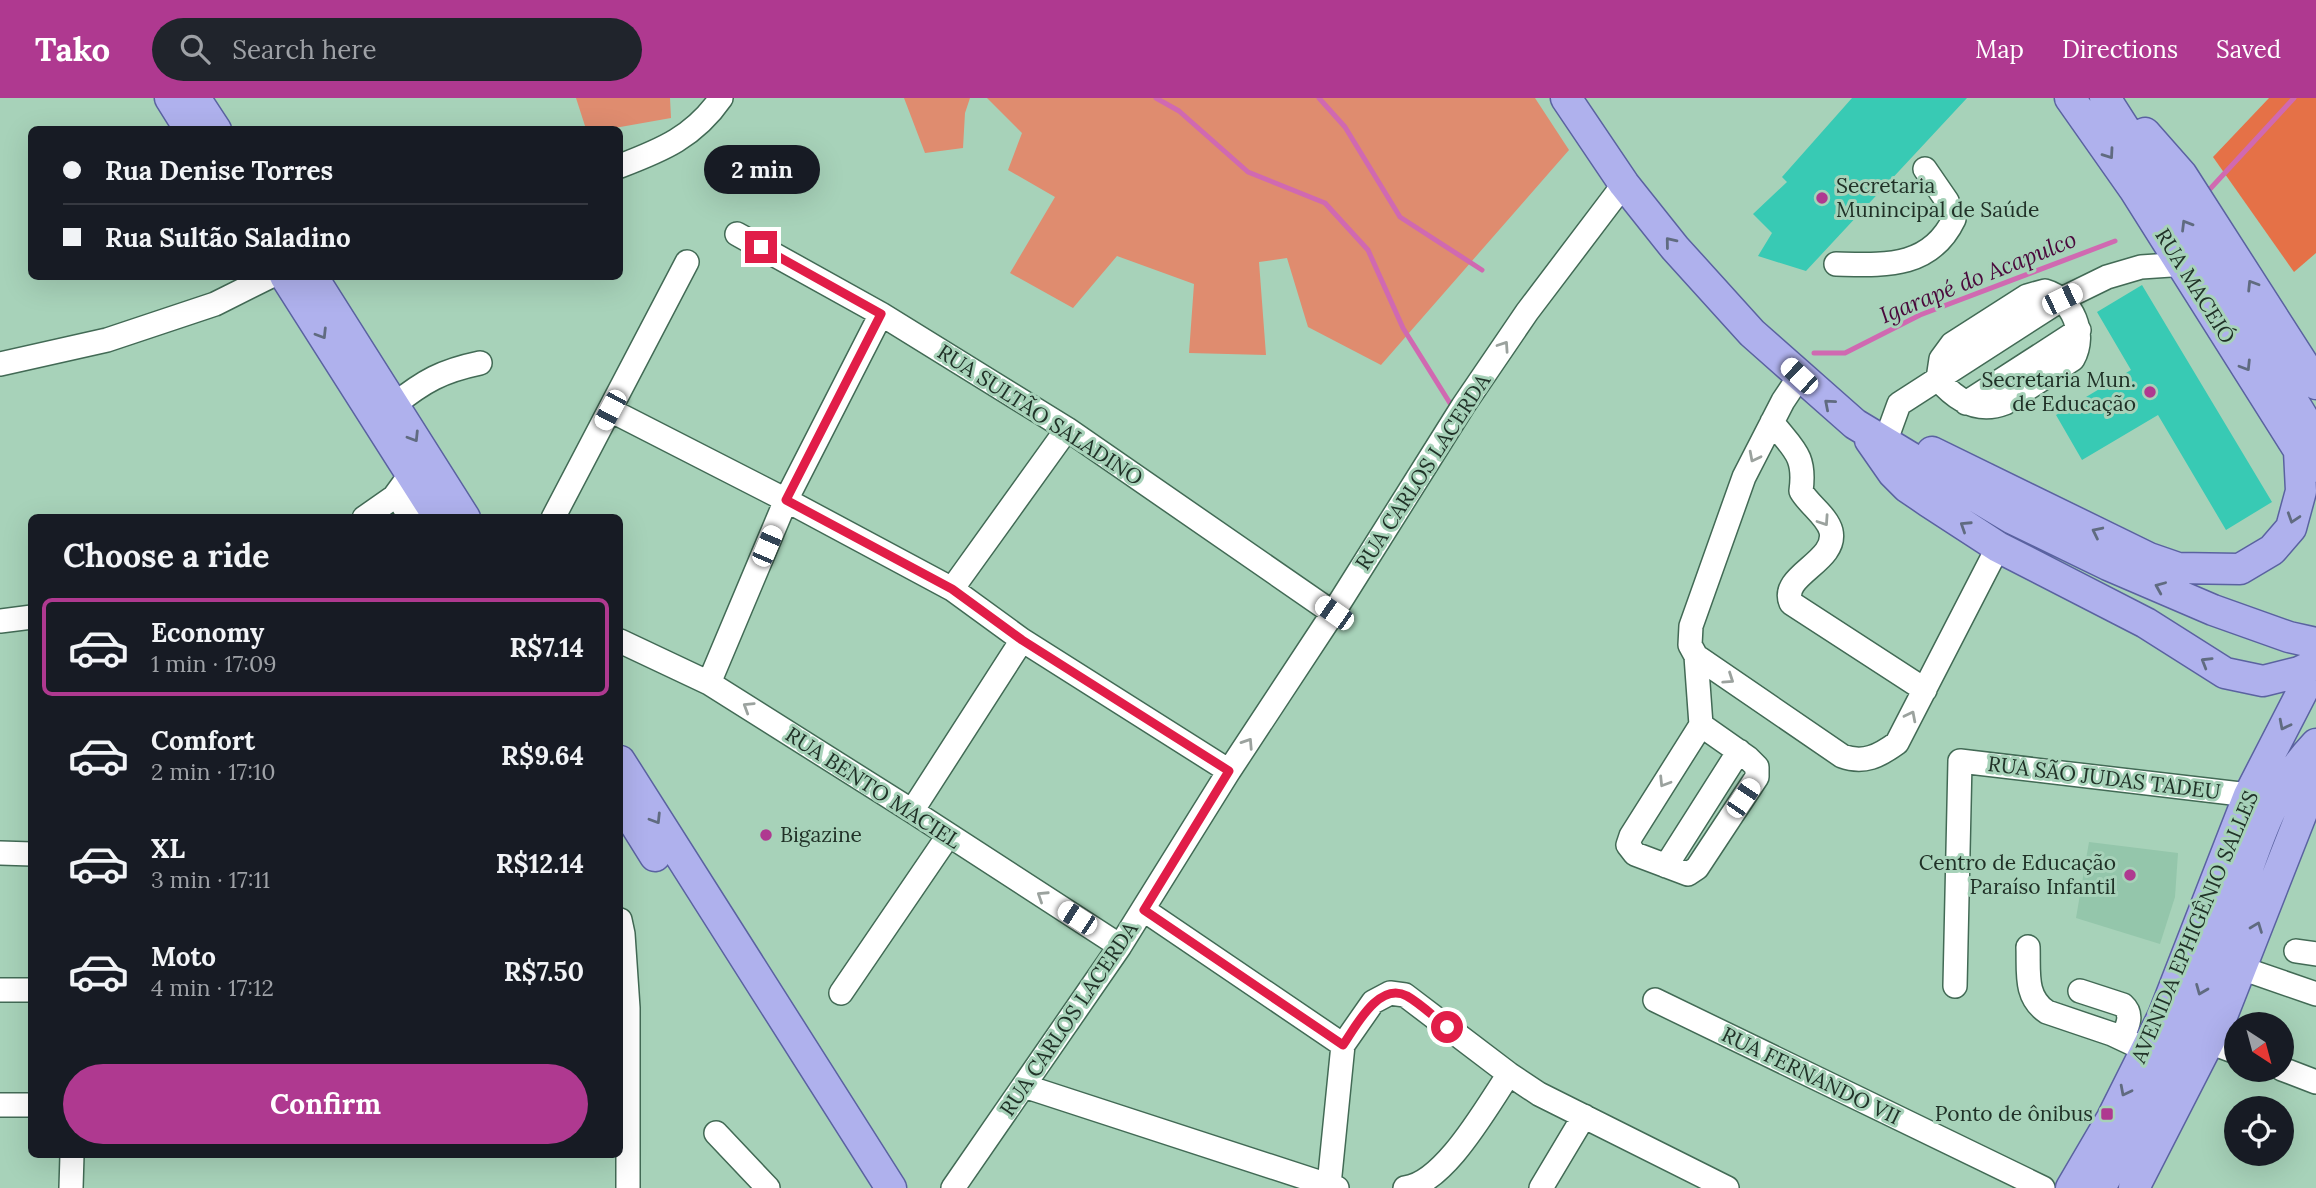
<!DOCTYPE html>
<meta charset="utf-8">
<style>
:root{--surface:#171b24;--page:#20242c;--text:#f1f3f6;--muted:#9ea1a6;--line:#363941;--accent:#af3990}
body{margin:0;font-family:Lora,serif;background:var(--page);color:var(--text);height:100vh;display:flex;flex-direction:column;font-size:26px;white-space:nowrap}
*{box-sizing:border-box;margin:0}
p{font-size:23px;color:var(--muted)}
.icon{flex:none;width:38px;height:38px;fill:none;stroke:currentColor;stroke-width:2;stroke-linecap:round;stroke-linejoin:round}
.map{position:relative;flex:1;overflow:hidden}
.side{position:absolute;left:28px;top:416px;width:595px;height:644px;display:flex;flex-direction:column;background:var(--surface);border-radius:10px;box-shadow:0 7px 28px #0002}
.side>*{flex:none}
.top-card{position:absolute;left:28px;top:28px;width:595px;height:154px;border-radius:10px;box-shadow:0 7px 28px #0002;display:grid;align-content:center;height:154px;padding:0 35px;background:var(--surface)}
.needle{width:46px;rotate:144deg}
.fabs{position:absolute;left:2224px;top:914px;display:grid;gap:14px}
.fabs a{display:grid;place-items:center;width:70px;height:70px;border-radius:50%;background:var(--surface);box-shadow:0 7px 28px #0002;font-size:35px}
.end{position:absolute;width:32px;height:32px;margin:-16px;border:9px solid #e11d48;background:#fff;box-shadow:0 0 0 4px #fff}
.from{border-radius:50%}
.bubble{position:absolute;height:49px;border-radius:24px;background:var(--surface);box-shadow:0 7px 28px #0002;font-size:23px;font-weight:700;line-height:49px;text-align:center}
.car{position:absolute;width:21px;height:42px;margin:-21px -10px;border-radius:9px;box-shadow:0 0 5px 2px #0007;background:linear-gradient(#fff 24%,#345 0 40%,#fff 0 76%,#345 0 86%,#fff 0)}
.top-card b{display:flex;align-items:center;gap:24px;height:66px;font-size:26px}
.top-card b+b{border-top:2px solid var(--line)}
.top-card i{width:18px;height:18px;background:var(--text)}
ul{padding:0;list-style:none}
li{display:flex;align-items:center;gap:21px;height:98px;margin:0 14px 10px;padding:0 21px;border:4px solid transparent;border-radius:10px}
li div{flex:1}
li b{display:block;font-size:26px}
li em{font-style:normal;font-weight:700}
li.current{border-color:var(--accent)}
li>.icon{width:63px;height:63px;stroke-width:1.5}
h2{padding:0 35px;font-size:32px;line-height:84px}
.button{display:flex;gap:14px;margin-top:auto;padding:14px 35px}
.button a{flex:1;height:80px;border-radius:42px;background:var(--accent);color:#fff;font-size:28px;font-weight:700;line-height:80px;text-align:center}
header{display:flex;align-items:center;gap:42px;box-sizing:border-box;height:98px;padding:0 35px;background:var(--accent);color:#fff}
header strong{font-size:33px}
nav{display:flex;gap:38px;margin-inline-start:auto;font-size:24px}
.search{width:490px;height:63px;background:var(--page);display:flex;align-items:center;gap:18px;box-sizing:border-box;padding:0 24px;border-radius:38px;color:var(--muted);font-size:26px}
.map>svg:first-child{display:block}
.built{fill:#94c6ab}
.green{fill:#df8c6f}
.forest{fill:#e57147}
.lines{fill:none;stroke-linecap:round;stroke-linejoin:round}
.stream{stroke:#d069b1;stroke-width:5}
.building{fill:#38cab4}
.minor-casing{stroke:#426a55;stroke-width:26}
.major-casing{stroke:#5a62a0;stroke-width:33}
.minor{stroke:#fff;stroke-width:23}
.major{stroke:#afb1ed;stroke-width:30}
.oneway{stroke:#606b80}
.oneway2{stroke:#9ba29e}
.route{stroke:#e11d48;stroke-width:9}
.poi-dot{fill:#af3990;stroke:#a7d2b9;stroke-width:2.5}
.labels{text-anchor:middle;stroke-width:6;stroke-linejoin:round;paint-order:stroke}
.poi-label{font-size:21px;fill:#203127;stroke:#a7d2b9;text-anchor:end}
.street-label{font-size:21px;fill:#203127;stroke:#a7d2b9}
.water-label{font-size:23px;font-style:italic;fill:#4a083b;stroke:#a7d2b9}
</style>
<header>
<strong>Tako</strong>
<div class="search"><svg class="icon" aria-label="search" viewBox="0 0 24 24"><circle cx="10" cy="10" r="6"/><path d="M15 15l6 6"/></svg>Search here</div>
<nav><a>Map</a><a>Directions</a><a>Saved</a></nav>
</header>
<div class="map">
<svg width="2316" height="1090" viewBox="0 0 2316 1090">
<rect width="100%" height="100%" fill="#a7d2b9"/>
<path class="built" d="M2089,744L2178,755L2175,799L2160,846L2076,820Z"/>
<path class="green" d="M576,0H670L671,20L609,31H586Z
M904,0H970L965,15L963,50L925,55Z
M987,0H1535L1569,52L1381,267L1308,229L1287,160L1259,164L1266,257L1189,255L1194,186L1117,158L1073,210L1010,175L1055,99L1008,72L1022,35Z"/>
<path class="forest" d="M2269,0H2316V155L2294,174L2213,59Z"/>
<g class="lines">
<path class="stream" d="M1156,0L1179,13L1248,74L1325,105L1368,152L1403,230L1453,310
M1319,0L1345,29L1400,119L1482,172
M2210,91L2294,0
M1814,255H1845L1920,217L2115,143"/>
</g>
<path class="building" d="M1852,0H1967L1806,173L1758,158L1772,135L1753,116L1787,84L1782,79Z
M2142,187L2272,404L2226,432L2158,317L2082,362L2056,317L2131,272L2097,214Z"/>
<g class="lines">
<defs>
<path id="minor" d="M620,68C662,52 694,39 721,0
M737,136L881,216L1067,331L1333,515
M1836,166C1884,167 1930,171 1954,121L1947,103L1925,71
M2045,193C2073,201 2087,236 2073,261L2005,305C1977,316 1956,302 1938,281L1941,261L1952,246L2027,198Z
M0,266L107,242L215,206L271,178
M1799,279L1783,303L1744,379L1691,528L1690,547L1696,558L1842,658C1864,666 1879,658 1897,645L1998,449
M1966,305L2079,232
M394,307C424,283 442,273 480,265
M610,312L786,402L952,491L1022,542L1229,673
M1772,324C1793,351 1806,357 1801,393C1809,407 1827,418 1831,433C1838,464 1779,477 1791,505L1925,592
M1887,339L1899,306L2062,201L2107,179L2141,169L2171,167L2180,163
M404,409L410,420
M364,420L394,399L410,377
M553,420L687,164
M952,491L1067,331
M0,523L32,519
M620,543L709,585L912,713L1120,848
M1696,558L1701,627L1631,738L1628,747L1635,756L1688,776L1697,770L1757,679V669L1748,660L1701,627
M709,585L786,402L881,216
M912,713L1022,542
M0,755L32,756
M1666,768L1739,653
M1144,812L1343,947
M620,822L623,836L628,910V1090
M2028,849C2029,873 2024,899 2047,914L2112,936L2146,952
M2296,853L2316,856
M2241,870L2316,896
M1955,888L1960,663L2249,697
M0,892H32
M2080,893L2123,907C2134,917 2127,929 2122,940
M841,895L948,738
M1655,902L2043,1090
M2209,944L2236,954
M2282,971L2316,984
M1024,988L1337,1090
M0,1007H32
M716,1035L768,1090
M1329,1087L1343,947L1373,904L1390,895L1405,897L1509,976L1539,996L1727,1090
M71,1090L72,1057
M953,1090L1120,848L1229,673L1333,515L1463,308L1527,214L1624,86
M1405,1090C1445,1085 1487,1008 1509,976
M1541,1090L1584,1018"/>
<path id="major" d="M170,0L190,32
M195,0L216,32
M1566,0L1624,86L1675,150L1752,235L1855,326L2011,420L2108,467L2213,512L2289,539L2316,545
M2070,0L2134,91L2310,370
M2105,0L2185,125L2316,341
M2145,35L2182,77L2316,286
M285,178L439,420
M312,178L465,420
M1870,342L1893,375L1907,389L1929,404L1998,449L2146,525L2225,575L2263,583L2299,574L2316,566
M1932,354L2149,460L2178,470L2240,471L2272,452L2291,430L2301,393L2299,353
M620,663L891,1090
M620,702L655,758
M2071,1090L2112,1020L2163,918L2249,697L2316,567
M2100,1090C2133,1031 2167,972 2194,910C2207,879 2220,848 2232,816C2256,751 2266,699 2316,646
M2134,1090L2222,918L2316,679"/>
</defs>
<use href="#minor" class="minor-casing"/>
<use href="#major" class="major-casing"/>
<use href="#minor" class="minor"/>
<use href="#major" class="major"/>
</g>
<defs><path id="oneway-chevron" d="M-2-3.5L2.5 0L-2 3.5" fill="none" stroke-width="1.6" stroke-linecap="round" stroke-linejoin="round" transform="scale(1.75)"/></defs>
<g class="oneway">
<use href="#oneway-chevron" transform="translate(2109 56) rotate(55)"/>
<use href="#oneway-chevron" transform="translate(2186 127) rotate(-121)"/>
<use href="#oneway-chevron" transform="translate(1670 144) rotate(-129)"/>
<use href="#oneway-chevron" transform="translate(2252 187) rotate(-122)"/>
<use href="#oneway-chevron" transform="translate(322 236) rotate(58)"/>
<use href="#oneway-chevron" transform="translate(2246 268) rotate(58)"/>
<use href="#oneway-chevron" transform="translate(1829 306) rotate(-139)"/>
<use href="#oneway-chevron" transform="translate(414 339) rotate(58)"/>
<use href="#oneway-chevron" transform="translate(2293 420) rotate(108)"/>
<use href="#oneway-chevron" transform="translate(1965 428) rotate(-147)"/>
<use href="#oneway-chevron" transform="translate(2097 434) rotate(-154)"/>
<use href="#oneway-chevron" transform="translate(2160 489) rotate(-157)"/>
<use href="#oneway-chevron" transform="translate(2206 564) rotate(-149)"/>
<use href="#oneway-chevron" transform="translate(2284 627) rotate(117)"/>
<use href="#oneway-chevron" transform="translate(656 721) rotate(58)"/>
<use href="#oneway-chevron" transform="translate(2257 829) rotate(-69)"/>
<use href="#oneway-chevron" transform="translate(2201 892) rotate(112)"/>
<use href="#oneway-chevron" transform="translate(2125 993) rotate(117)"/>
</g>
<g class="oneway2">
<use href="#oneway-chevron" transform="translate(1504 248) rotate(-56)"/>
<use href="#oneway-chevron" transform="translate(1754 359) rotate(117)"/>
<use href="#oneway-chevron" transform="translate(1824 423) rotate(56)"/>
<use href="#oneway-chevron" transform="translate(1729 581) rotate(34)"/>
<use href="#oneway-chevron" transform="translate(748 609) rotate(-148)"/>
<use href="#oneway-chevron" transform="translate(1911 618) rotate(-63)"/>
<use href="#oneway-chevron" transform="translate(1248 645) rotate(-57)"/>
<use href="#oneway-chevron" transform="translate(1664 684) rotate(122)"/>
<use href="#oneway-chevron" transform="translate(1042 798) rotate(-147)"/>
</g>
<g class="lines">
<path class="route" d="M761,149L881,216L786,402L952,491L1022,542L1229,673L1144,812L1343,947C1356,928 1379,883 1407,898C1421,906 1434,919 1447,929"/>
</g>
<g class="poi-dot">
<circle cx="1822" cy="100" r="7"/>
<circle cx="2150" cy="294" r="7"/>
<circle cx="766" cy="737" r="7"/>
<circle cx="2130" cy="777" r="7"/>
<rect x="2100" y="1009" width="14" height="14" rx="3.5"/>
</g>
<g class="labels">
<g class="poi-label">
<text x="1836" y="95" text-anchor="start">Secretaria<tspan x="1836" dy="24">Munincipal de Saúde</tspan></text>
<text x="2136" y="289">Secretaria Mun.<tspan x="2136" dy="24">de Educação</tspan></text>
<text x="780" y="744" text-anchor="start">Bigazine</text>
<text x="2116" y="772">Centro de Educação<tspan x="2116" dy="24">Paraíso Infantil</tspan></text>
<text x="2093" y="1023">Ponto de ônibus</text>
</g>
<g class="street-label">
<text transform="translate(2195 188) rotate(58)" y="7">RUA MACEIÓ</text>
<text transform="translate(1040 317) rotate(33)" y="7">RUA SULTÃO SALADINO</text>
<text transform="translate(1423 374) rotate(-57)" y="7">RUA CARLOS LACERDA</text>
<text transform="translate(2104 680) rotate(7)" y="7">RUA SÃO JUDAS TADEU</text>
<text transform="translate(873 690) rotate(33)" y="7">RUA BENTO MACIEL</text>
<text transform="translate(2195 829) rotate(-67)" y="7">AVENIDA EPHIGÊNIO SALLES</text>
<text transform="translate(1069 921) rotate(-56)" y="7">RUA CARLOS LACERDA</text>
<text transform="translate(1811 978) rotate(26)" y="7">RUA FERNANDO VII</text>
</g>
<g class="water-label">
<text transform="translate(1978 179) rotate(-22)" y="8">Igarapé do Acapulco</text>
</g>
</g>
</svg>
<div class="fabs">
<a><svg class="needle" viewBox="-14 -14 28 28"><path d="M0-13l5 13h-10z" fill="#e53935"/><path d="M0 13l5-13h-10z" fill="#9ea1a6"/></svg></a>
<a><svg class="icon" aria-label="locate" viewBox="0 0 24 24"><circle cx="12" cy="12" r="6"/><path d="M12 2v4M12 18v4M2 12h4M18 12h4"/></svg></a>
</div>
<i class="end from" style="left:1447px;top:929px"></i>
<i class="end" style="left:761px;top:149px"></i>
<div class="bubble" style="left:704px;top:47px;width:116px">2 min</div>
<i class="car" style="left:2062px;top:201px;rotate:64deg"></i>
<i class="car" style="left:1799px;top:278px;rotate:313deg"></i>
<i class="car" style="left:610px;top:312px;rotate:208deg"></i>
<i class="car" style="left:767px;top:448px;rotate:23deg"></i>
<i class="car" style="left:1334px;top:515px;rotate:305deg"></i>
<i class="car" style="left:1743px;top:700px;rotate:34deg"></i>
<i class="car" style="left:1077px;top:820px;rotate:303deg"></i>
<div class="top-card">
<b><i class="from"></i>Rua Denise Torres</b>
<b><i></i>Rua Sultão Saladino</b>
</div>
<section class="side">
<h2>Choose a ride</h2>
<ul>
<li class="current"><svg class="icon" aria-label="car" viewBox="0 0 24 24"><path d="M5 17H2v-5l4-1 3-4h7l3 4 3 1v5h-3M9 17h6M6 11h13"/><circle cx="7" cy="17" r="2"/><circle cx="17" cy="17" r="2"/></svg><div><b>Economy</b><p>1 min · 17:09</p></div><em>R$7.14</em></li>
<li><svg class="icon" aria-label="car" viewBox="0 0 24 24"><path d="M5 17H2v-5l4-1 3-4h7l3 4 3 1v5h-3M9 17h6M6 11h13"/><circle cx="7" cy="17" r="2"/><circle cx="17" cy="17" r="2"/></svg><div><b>Comfort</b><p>2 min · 17:10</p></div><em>R$9.64</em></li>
<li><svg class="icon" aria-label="car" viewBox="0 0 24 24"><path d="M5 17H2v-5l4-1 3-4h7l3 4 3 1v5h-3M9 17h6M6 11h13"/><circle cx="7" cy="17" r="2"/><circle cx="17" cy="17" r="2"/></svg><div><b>XL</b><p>3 min · 17:11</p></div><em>R$12.14</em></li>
<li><svg class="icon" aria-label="car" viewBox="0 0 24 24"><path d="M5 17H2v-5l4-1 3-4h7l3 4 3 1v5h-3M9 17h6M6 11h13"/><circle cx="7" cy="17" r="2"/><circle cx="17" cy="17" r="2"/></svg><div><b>Moto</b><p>4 min · 17:12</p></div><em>R$7.50</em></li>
</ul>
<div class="button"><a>Confirm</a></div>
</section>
</div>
